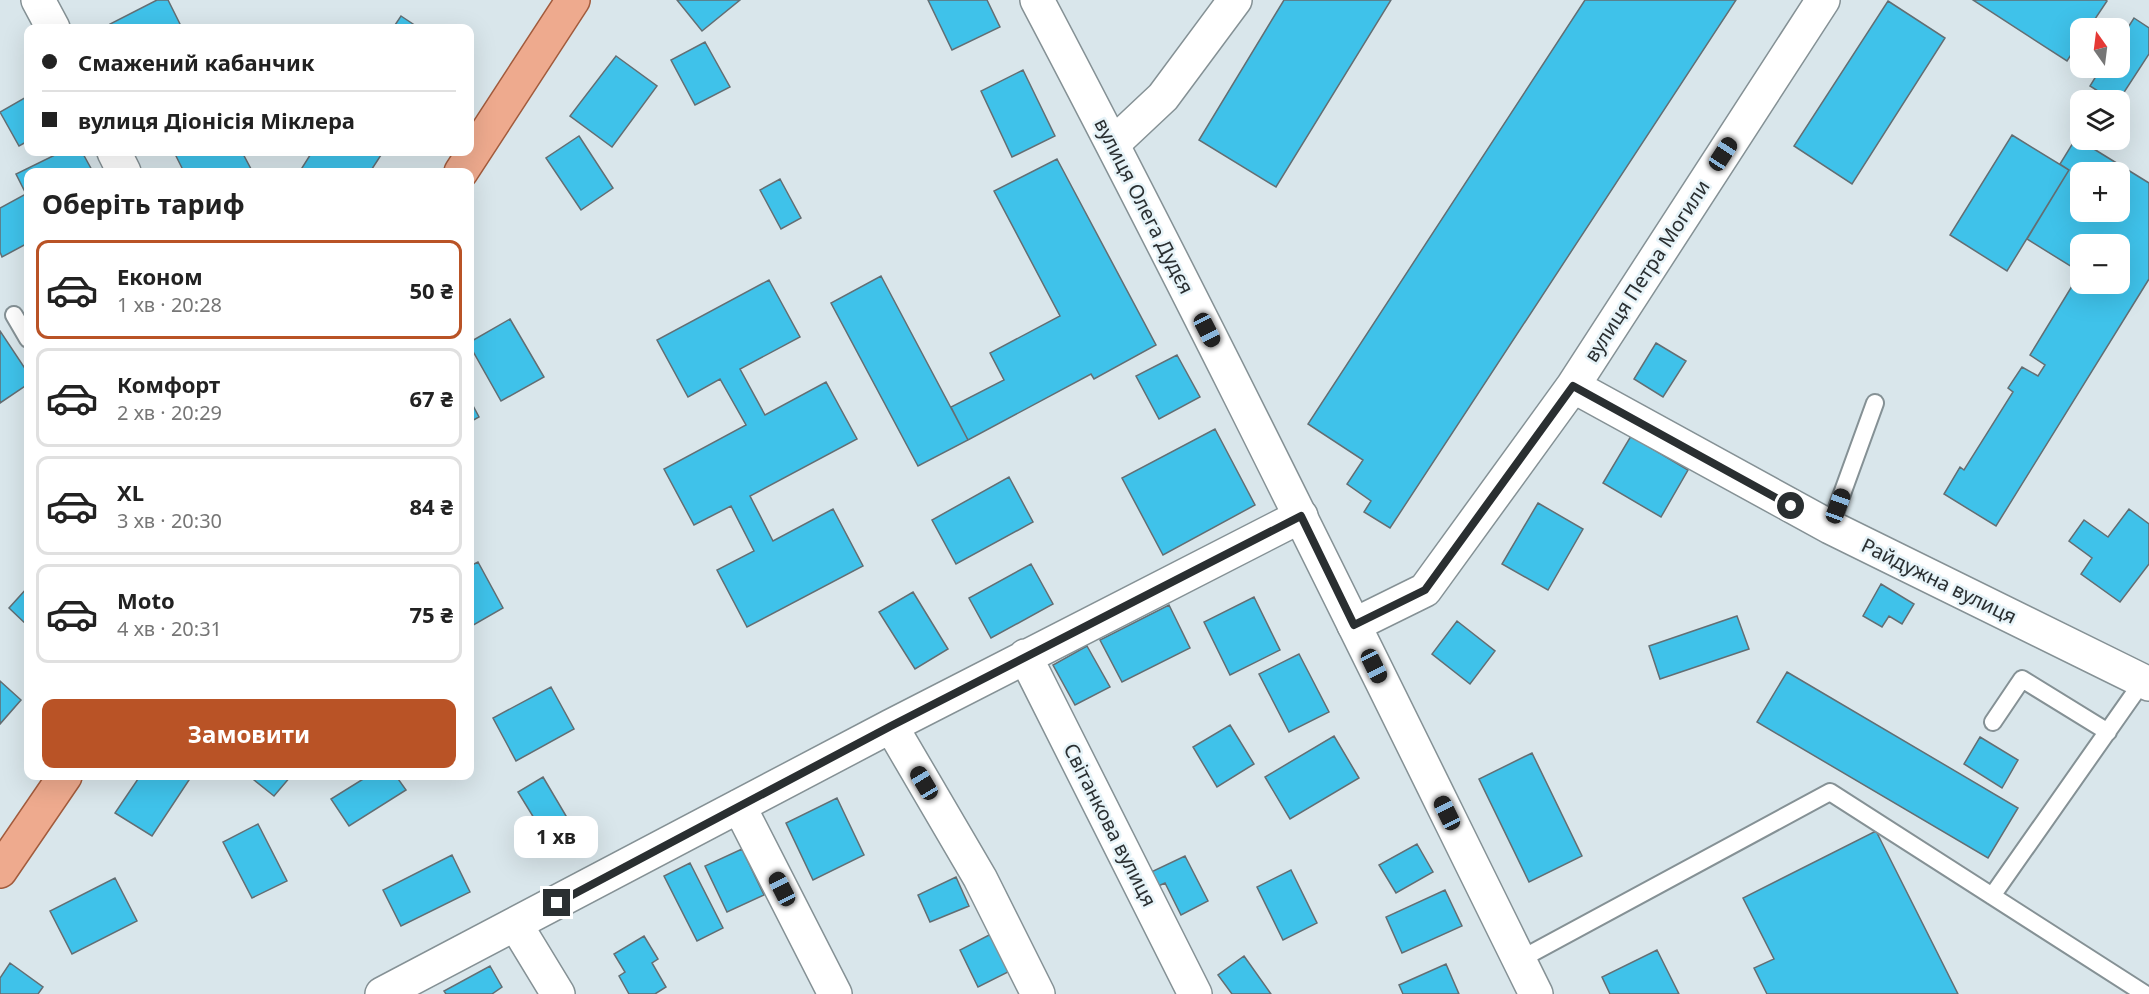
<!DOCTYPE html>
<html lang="uk">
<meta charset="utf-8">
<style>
:root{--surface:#fff;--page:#f6f6f6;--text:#222;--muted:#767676;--line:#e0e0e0;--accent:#b95326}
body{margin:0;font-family:"Noto Sans",sans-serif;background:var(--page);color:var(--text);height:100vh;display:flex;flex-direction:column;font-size:22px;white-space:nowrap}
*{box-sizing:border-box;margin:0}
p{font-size:20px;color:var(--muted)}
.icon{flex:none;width:33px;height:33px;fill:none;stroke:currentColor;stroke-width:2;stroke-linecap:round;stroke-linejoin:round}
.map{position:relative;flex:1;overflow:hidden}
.drawer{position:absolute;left:24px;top:168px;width:450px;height:612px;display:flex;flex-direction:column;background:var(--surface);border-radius:12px;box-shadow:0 6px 24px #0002}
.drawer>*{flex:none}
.guide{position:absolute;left:24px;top:24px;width:450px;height:132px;border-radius:12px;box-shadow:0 6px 24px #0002;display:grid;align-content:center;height:132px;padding:0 18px;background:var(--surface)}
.needle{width:39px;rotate:346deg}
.buttons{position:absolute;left:2070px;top:18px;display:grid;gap:12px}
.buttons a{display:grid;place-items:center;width:60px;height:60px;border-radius:12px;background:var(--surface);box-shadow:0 6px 24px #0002;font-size:30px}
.end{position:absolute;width:27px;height:27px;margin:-14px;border:8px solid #2a2f31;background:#fff;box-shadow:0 0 0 3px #fff}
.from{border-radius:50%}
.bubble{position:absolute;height:42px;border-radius:12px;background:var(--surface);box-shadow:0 6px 24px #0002;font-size:20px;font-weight:700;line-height:42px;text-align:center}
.car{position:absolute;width:18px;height:36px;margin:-18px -9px;border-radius:8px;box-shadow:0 0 4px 2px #0007;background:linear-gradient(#222 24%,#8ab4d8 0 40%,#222 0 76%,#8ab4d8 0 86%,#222 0)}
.guide b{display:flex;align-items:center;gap:21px;height:57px;font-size:22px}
.guide b+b{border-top:2px solid var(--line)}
.guide i{width:15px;height:15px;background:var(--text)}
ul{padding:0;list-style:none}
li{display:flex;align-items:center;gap:18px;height:99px;margin:0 12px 9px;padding:0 6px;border:3px solid var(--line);border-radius:12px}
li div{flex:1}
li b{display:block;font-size:22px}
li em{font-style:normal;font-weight:700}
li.active{border-color:var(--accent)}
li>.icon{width:54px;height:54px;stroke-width:1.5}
h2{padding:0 18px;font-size:27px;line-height:72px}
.primary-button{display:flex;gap:12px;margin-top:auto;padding:12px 18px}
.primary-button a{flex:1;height:69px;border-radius:12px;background:var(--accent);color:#fff;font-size:24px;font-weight:700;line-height:69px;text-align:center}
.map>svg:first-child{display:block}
.building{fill:#3fc2ea;stroke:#636e73;stroke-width:1.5;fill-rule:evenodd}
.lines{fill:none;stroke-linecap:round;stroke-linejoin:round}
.lane-casing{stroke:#859195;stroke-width:20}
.street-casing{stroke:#859195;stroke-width:36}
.secondary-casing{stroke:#859195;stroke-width:36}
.primary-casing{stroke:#a25b3c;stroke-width:36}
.lane{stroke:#fff;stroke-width:16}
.street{stroke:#fff;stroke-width:33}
.secondary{stroke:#fff;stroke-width:33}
.primary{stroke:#eeaa8e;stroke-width:33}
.route{stroke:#2a2f31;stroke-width:8}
.labels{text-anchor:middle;stroke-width:5;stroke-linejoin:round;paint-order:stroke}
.street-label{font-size:20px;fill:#2a2f31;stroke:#e6f3f8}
</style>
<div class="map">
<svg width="2149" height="994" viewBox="0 0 2149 994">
<rect width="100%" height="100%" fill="#d9e6eb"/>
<path class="building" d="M157,0H168L182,28H112L110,24Z
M677,0H740L702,31Z
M928,0H987L1000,27L952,50Z
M1284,0H1391L1276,187L1199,140Z
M1585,0H1736L1390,528L1364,512L1371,501L1347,484L1363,460L1308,424Z
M1973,0H2105L2107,1L2089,28H2080V41L2067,61Z
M1888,1L1945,38L1852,184L1794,146Z
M401,16L419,28H393Z
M2134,18L2149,28V54L2119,100H2112L2090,86L2101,68H2120V40Z
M705,42L730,87L695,105L671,60Z
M616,56L657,86L612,147L570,116Z
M1023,70L1055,136L1012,157L981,91Z
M28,96V141L19,146L0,112Z
M2012,135L2069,170L2007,271L1950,235Z
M579,136L613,188L581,210L546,158Z
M2076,138L2149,183V279L1996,526L1944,494L1960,467L1964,470L2013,392L2008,388L2022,367L2038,376L2045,365L2030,355L2080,273V284H2120V244H2080V272L2027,239L2069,170L2060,164ZM2080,172H2120V212H2080Z
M61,152H82L93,172H28V243L2,257L0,252V208L26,194L16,174Z
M174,152H242L251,169L245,172H184Z
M312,152H383L370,172H303L300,171Z
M1057,159L1156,345L1094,379L1091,374L968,440L951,407L1004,380L990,353L1060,316L994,191Z
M251,169L300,171L303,172H245Z
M780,179L801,218L781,229L760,190Z
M881,276L968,440L918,466L831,303Z
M769,280L800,337L740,369L765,415L826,382L857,439L750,496L773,541L833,509L863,566L747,627L717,570L754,551L731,506L694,525L664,469L746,425L720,379L688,397L657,340Z
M510,319L544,377L501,401L470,346V342Z
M0,331L28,373V384L0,403Z
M1656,343L1686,361L1663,397L1634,379Z
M1177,355L1200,397L1159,419L1136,376Z
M470,400L479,417L470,422Z
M1215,429L1255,505L1163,555L1122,478Z
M1631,436L1688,470L1661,517L1603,483Z
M1009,477L1033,522L956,564L932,520Z
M1538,503L1583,529L1548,590L1502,564Z
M2129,509L2149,524V564L2120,602L2081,574L2092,558L2069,541L2084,520L2108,537Z
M478,562L503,608L470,627V566Z
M1031,564L1053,604L991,638L969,598Z
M1881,584L1914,604L1902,624L1889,616L1882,627L1863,616Z
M28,587V626L9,608Z
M913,592L948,649L915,669L879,612Z
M1254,597L1280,650L1230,675L1204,622Z
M1169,605L1190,648L1122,682L1100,640Z
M1737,616L1749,649L1660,679L1649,646Z
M1457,621L1495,651L1470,684L1432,654Z
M1087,646L1110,687L1075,705L1053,665Z
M1299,654L1329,712L1289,732L1259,674Z
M1787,672L2018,808L1988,858L1757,722Z
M0,681L21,700L0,724Z
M551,687L574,729L516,761L493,718Z
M1230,725L1254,764L1217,787L1193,747Z
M1334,736L1359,778L1290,819L1265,777Z
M1980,737L2018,760L2002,788L1964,764Z
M1532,753L1582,856L1529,882L1479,779Z
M140,776H182L189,780L152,836L115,813Z
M249,776H291L274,796Z
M368,776H396L406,790L349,826L331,799Z
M543,777L572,826L548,841L518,792Z
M837,798L864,855L813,880L786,823Z
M258,824L287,881L252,898L223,842Z
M1876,831L1958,994H1767L1754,968L1774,959L1743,898Z
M1417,844L1433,872L1396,893L1379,865Z
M742,849L764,895L727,912L705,866Z
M452,855L470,892L401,926L383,890Z
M1185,856L1208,901L1181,915L1165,883L1156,887L1149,873Z
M690,863L723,928L697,941L664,876Z
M1291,870L1317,923L1283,940L1257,887Z
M956,877L969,906L930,922L918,895Z
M115,878L137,921L72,954L50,911Z
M1445,890L1462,926L1402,953L1386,917Z
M993,933L1012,970L978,987L960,950Z
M644,936L658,959L652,963L666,987L655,994H629L619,976L625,972L614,954Z
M1657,950L1679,994H1610L1602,977Z
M1244,956L1271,994H1232L1218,975Z
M10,963L43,987L38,994H0V978Z
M1446,964L1459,994H1403L1399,985Z
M490,966L502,987L492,994H446L444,991Z"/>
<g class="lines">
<defs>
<path id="lane" d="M14,315L28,339
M1830,527L1875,403
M1993,722L2022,679L2108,732
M1992,896L2143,681
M1519,960L1830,792L2145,994"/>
<path id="street" d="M38,0L53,28
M1113,144L1163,97L1235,0
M114,152L124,172
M1573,386L1830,527L2149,684
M1354,625L1425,590L1573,386L1823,0
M1025,656L1195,994
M891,726L980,878L1038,994
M739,806L835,994
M516,925L558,994
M382,994L891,726L1301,516"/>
<path id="secondary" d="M1037,0C1210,328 1372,662 1536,994"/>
<path id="primary" d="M461,172L573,0
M0,871L65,776"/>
</defs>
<use href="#lane" class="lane-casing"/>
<use href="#street" class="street-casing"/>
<use href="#secondary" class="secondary-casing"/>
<use href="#primary" class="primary-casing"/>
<use href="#lane" class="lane"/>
<use href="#street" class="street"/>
<use href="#secondary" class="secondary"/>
<use href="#primary" class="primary"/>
</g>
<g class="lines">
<path class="route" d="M557,903L891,726L1301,516L1354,625L1425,590L1573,386L1791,506"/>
</g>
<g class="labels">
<g class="street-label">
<text transform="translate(1144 206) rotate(63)" y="7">вулиця Олега Дудєя</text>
<text transform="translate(1647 271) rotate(-57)" y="7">вулиця Петра Могили</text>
<text transform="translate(1939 581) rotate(26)" y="7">Райдужна вулиця</text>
<text transform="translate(1110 825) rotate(63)" y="7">Світанкова вулиця</text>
</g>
</g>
</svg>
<div class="buttons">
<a><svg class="needle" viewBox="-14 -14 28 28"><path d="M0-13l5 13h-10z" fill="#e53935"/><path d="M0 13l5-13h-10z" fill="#767676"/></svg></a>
<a><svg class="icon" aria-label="layers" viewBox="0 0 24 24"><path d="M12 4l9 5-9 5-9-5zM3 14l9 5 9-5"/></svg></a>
<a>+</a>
<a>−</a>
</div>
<i class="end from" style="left:1791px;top:506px"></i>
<i class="end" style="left:557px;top:903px"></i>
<div class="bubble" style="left:514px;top:816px;width:84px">1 хв</div>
<i class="car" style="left:1723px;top:154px;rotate:33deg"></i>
<i class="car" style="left:1207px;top:330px;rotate:153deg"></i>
<i class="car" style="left:1838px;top:506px;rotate:20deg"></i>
<i class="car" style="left:1374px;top:666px;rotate:154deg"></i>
<i class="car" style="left:924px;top:783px;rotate:329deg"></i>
<i class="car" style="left:1447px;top:813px;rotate:334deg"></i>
<i class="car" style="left:782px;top:889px;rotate:333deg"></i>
<div class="guide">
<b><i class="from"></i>Смажений кабанчик</b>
<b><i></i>вулиця Діонісія Міклера</b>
</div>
<section class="drawer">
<h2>Оберіть тариф</h2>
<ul>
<li class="active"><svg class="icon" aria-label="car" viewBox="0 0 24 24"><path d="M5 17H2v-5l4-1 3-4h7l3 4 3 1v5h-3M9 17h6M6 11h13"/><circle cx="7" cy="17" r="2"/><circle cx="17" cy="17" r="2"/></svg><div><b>Економ</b><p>1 хв · 20:28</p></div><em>50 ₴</em></li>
<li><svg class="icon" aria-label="car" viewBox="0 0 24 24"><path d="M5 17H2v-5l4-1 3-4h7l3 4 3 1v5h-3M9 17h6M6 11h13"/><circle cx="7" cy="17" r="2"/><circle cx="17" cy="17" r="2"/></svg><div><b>Комфорт</b><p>2 хв · 20:29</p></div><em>67 ₴</em></li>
<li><svg class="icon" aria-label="car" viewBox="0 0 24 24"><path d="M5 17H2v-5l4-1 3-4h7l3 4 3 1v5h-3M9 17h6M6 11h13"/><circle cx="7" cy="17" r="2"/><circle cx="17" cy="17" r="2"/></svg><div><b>XL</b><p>3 хв · 20:30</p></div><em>84 ₴</em></li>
<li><svg class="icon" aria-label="car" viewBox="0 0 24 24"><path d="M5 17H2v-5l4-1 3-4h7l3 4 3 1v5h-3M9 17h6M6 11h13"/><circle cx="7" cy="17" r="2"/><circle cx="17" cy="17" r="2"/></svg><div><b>Moto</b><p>4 хв · 20:31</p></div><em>75 ₴</em></li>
</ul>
<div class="primary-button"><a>Замовити</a></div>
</section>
</div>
